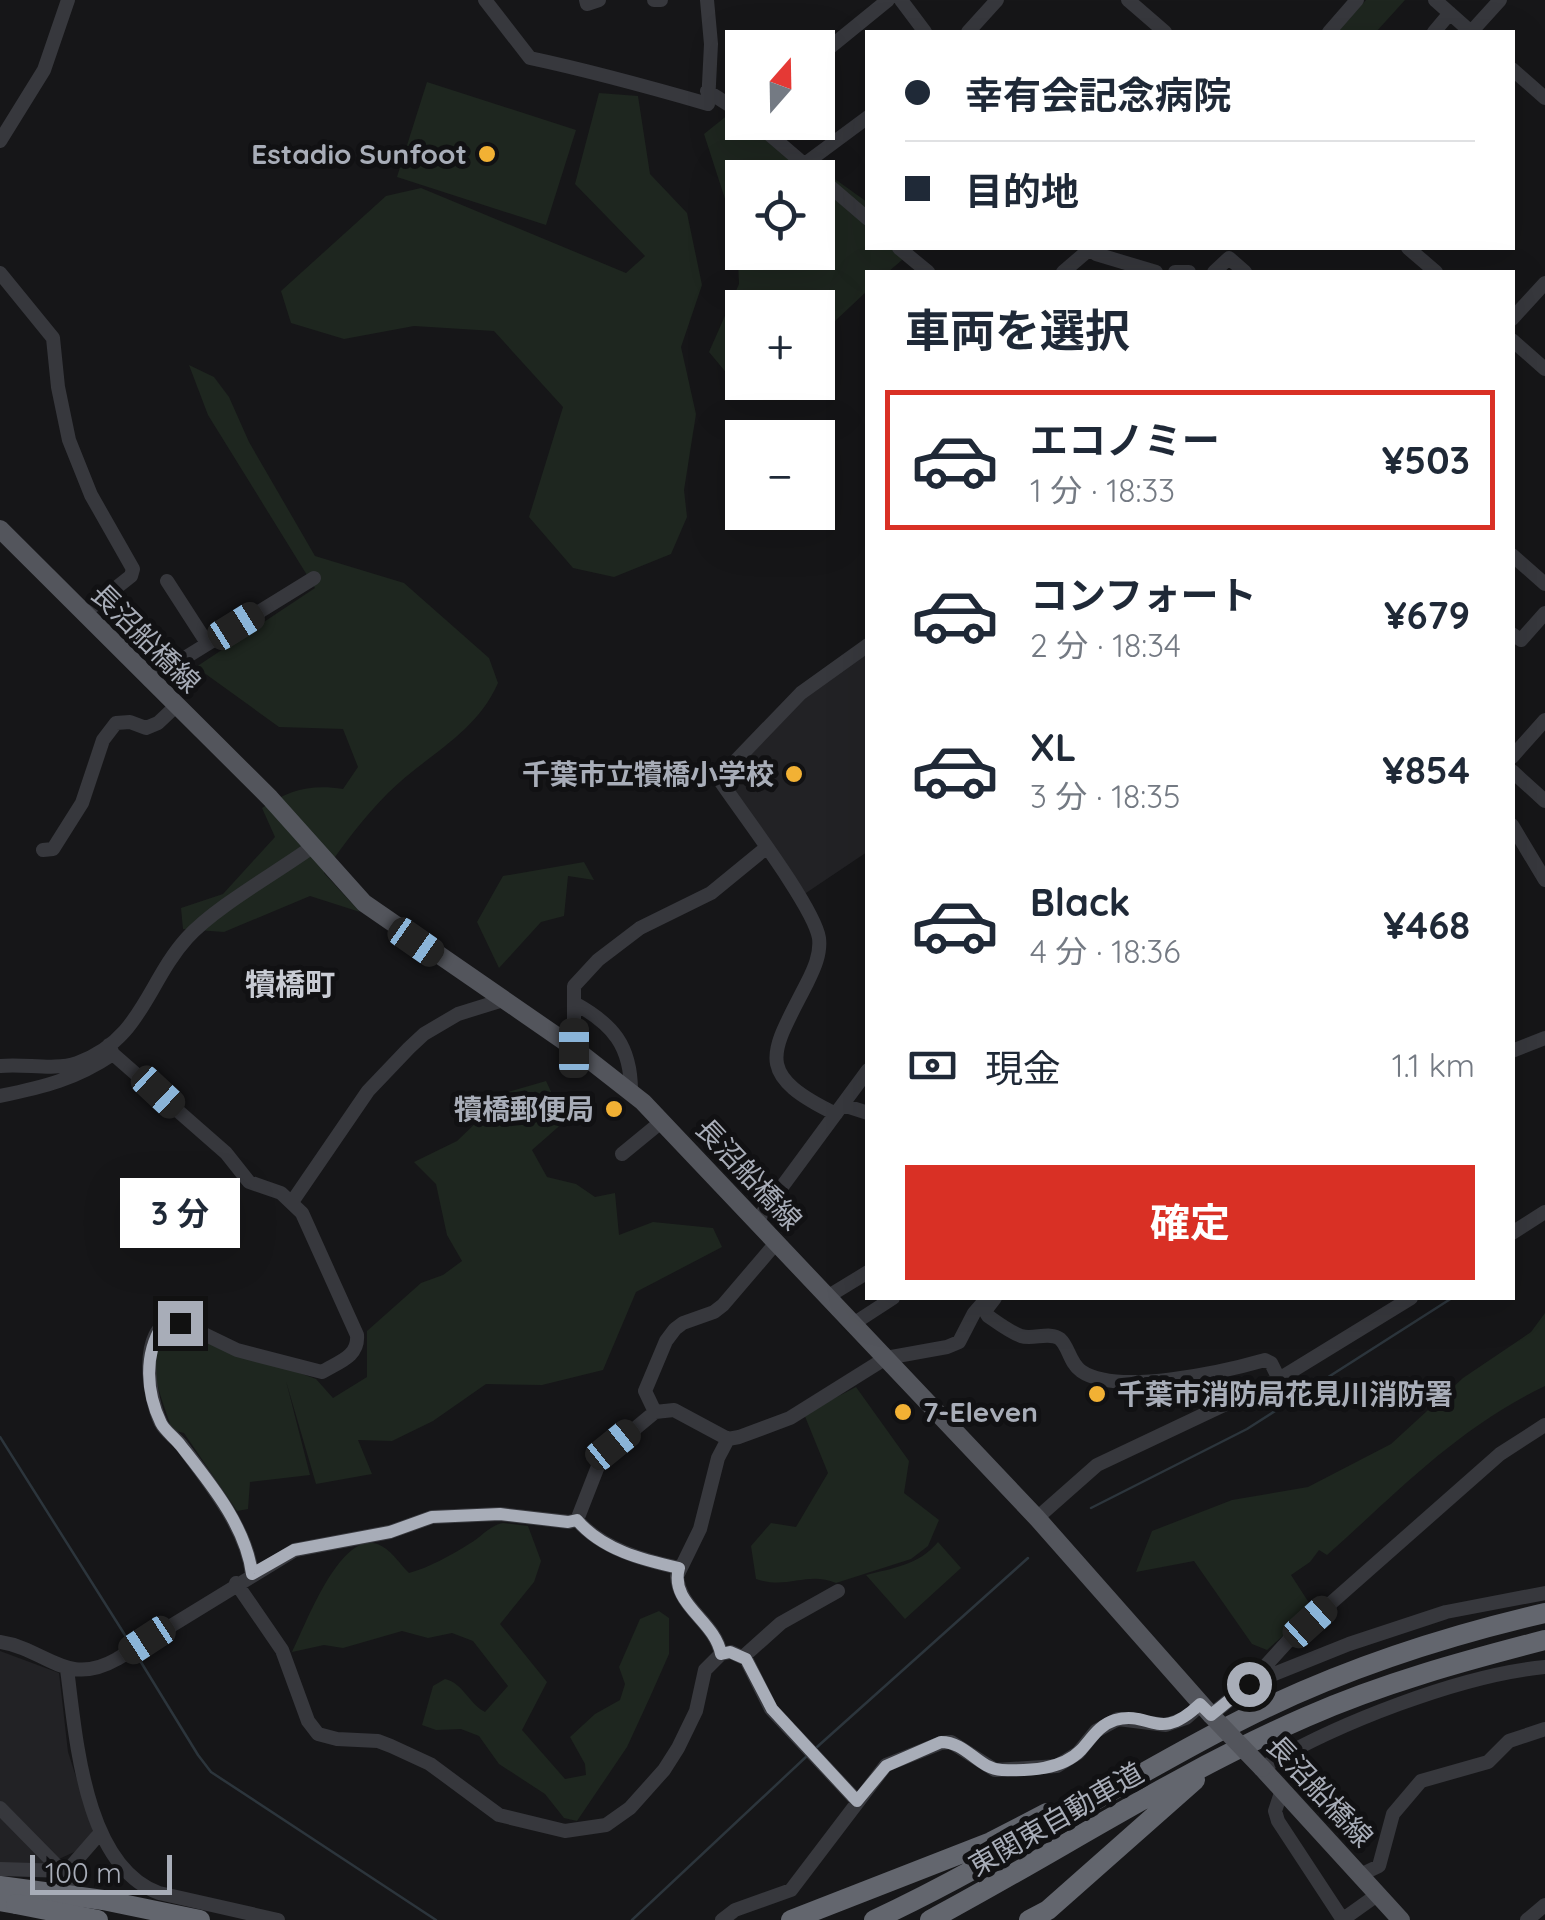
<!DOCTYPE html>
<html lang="ja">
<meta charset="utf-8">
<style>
:root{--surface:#fff;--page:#f2f2f3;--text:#1f2937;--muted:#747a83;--line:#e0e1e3;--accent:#d93025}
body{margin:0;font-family:Quicksand,"Noto Sans JP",sans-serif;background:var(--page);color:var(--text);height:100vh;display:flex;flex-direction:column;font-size:38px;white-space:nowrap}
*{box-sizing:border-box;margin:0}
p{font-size:32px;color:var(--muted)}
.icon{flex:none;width:55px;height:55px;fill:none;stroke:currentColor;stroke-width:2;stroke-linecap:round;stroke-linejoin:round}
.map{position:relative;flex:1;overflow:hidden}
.drawer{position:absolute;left:865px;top:270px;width:650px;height:1030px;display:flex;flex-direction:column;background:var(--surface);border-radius:0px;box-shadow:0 10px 40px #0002}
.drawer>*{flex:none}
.hud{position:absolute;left:865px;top:30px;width:650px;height:220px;border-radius:0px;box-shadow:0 10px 40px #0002;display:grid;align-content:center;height:220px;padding:0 40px;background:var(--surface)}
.needle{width:65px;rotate:20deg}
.fabs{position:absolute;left:725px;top:30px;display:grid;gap:20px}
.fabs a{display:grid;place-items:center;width:110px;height:110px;border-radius:0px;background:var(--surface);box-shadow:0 10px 40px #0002;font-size:50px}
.scale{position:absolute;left:30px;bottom:25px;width:142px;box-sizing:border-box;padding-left:10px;border:5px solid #a8adb8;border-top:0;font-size:28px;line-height:35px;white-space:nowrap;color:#a8adb8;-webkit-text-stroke:8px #111113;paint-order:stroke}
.end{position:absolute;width:45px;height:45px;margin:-22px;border:12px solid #a8adb8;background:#111;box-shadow:0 0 0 5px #111}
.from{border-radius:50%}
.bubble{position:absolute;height:70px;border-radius:0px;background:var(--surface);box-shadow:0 10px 40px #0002;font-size:32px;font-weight:700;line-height:70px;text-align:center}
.car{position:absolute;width:30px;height:60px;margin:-30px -15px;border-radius:12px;box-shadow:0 0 8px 2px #0007;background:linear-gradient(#222 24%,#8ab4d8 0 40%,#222 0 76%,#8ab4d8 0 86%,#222 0)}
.hud b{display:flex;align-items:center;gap:35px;height:95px;font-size:38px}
.hud b+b{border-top:2px solid var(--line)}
.hud i{width:25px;height:25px;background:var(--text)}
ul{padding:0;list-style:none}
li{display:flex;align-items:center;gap:30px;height:140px;margin:0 20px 15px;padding:0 20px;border:5px solid transparent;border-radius:0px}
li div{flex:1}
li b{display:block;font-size:38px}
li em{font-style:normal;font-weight:700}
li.current{border-color:var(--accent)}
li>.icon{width:90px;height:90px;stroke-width:1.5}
h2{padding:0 40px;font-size:45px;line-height:120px}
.pay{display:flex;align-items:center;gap:25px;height:110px;padding:0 40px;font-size:38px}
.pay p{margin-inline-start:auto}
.button{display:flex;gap:20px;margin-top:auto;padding:20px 40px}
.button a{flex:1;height:115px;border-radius:0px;background:var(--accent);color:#fff;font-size:40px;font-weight:700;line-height:115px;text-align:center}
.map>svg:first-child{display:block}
.built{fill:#222225}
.green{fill:#1e261f;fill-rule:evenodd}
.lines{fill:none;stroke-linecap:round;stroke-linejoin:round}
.stream{stroke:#2c353c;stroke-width:2.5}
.minor{stroke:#37383d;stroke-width:14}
.major{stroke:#53555c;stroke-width:18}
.highway{stroke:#63666e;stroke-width:20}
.major-bridge{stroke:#53555c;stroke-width:18}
.highway-bridge{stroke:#63666e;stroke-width:20}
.route{stroke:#a8adb8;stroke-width:12}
.poi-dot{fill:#f2b134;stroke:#111113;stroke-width:4}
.labels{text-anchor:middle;stroke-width:10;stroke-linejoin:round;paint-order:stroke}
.poi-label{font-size:28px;font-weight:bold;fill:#a8adb8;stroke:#111113;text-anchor:end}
.street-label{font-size:28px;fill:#a8adb8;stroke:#111113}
.neighbourhood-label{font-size:30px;font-weight:bold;fill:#c9ccd4;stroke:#111113}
</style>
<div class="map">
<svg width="1545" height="1920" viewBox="0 0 1545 1920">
<rect width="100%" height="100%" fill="#161618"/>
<path class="built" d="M867,648V852L800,897L721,771L794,697Z
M0,1651L59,1673L68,1752L93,1830L85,1847L59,1859L0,1802Z
M0,1806L51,1867L0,1865Z"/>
<path class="green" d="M1366,0H1405L1376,32H1336Z
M427,82L576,130L546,225L397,177Z
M599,93L638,96L650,174L687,213L702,285L681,347L696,414L684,490L687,517L671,554L614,577L573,568L529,517L563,407L494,331L414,326L344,339L291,323L281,291L386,196L421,188L626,273L645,256L575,184Z
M739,106L742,108V122L762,123L786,144L867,202L868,248H916L888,272H868L867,291L818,337V308H742V382L768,383L749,400L709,352L739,284L737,236L704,134ZM742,178H818V252H742Z
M189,365L214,377L229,397L249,442L315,556L404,583L489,658L498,683C475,735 426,755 388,793C364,817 343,845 324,873L360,912L310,896L224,932L183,929L181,908L223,894L275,837L262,808C289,790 311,784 343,789L358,767L343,729L279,727L196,667L315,588L208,415Z
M584,862L594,880L568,876L564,916L541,922L499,968L477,922L503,876Z
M546,1081L565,1121L532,1150L547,1177L576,1184L595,1197L615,1193L619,1235L653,1222L713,1228L722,1247L636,1292L603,1370L542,1385L486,1384L433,1421L392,1441L358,1440L372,1474L316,1484L286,1381L310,1475L250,1482L248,1509L237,1511L184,1433L172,1430C161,1395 143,1362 166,1329L173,1327L316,1379L333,1398L367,1377V1331L421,1283L443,1275L462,1261L447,1235L436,1184L414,1162L457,1141L508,1092Z
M1545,1313V1386C1456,1429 1399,1491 1327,1555L1319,1550L1310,1562L1291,1575L1313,1609L1267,1650L1252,1644L1194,1561L1136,1572L1152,1531L1232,1500L1308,1487L1391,1444L1463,1378L1531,1332Z
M856,1387L909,1461L904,1493L939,1520L928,1546L911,1559L836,1583C807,1571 788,1590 756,1579L751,1546L771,1523L796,1527L828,1473L804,1414Z
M503,1523L528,1526L541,1561L534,1582L500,1624L547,1682L522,1730L565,1779L586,1775L585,1764L570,1737L595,1714L620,1700L625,1684L619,1667L640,1619L659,1611L669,1618V1654L650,1697L627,1747L577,1821L564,1818L545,1794L499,1764L479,1736L461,1729L436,1730L422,1725L433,1686L445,1679C463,1683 469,1704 485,1712L508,1686L473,1641L452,1633L428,1638L402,1631L343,1648L324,1645L292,1652C305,1627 337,1538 373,1543C388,1545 399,1563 409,1573C430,1567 450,1556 469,1544C482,1537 488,1526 503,1523Z
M938,1542L961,1568L905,1619L866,1575C893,1568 919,1565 938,1542Z"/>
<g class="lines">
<path class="stream" d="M0,1437L130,1643
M1091,1508L1247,1429L1452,1298
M136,1654L198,1755L211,1772L436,1920
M817,1747L1028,1558
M632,1920L807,1756"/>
<path class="minor" d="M485,0L530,58C591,71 649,87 708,104L711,44L707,0
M586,0L587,4L599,0
M654,0H661
M901,0L925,32
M1128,0L1165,32
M1435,0L1471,32
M968,32L997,0
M1329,32L1357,0
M1434,32L1450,13
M1471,32L1500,0
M818,57L888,0
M1512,69L1545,98
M707,91L742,113
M755,122L868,219
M0,141L44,70L68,0
M806,163L868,117
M899,248L928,272
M1089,248L1096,254L1156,272
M1408,248L1436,272
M1063,272L1091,248
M1175,272H1189
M1214,272L1229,258L1245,272
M0,273L53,338L58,387L69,440L91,495L133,569L131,576L83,614
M1512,319L1545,283
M1512,340L1545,369
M1512,555L1545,584
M167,581L207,643
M1512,634L1521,640L1545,613
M149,680L314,578
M1512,757L1545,720
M1512,771L1545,801
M1512,825L1545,880
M43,850L53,849L82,803L103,740L116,723L130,722L146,728L158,723L176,706
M574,1003C613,1024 631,1046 631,1091
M109,1045L113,1054L226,1153L249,1182L281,1193L302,1213L357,1335C359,1357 338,1362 322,1372L237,1350L175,1320C137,1327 149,1399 161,1423C165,1432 176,1438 182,1446C209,1482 247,1529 252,1574
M574,1048V986L598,960L640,928L711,893L766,848
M1512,1051L1545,1038
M0,1066C24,1063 54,1071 77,1063C142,1040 147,982 187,938C215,907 276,873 312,847
M0,1096C44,1087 76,1079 113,1054
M843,1105L868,1113
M836,1114C752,1073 771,1054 807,983C814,969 821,954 819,938C814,907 742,813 721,782L724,773L801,693L868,645
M622,1154L661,1122
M292,1202L368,1091L409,1048L424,1034L458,1014L503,1000
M756,1222L868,1070
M1512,1233L1545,1212
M827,1297L868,1272
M995,1298L985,1311L988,1316C998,1323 1010,1332 1021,1336C1033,1340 1050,1331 1060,1339C1069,1347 1069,1362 1081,1371C1117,1396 1223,1372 1265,1360L1271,1363L1279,1379
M853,1324L893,1298
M655,1412L645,1391L666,1341L675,1329L683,1323L714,1312L723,1305L776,1243
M1037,1518L1097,1465L1279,1379L1411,1298
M577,1520C602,1549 643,1560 679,1568
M236,1583L282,1650L308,1721L318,1734L337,1739L378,1741L391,1746L430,1764L499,1815L565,1831L606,1825L630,1808L664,1770L678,1748L696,1711L705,1670L721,1654L731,1652L746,1659L771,1709L857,1801
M0,1642C47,1649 66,1688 117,1659L295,1550L390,1532L432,1517L500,1514L569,1522L577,1520L602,1456L655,1412L674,1410L728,1439L739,1437L790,1418L886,1358L947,1347L959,1342L974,1313L987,1298
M721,1654C715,1622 679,1609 677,1576L700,1529L718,1458L728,1439
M743,1657L781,1623L838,1591
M67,1669C76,1737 84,1866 159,1893L278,1920
M1249,1684L1288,1641L1500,1454L1545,1425
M1211,1715L1249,1684L1349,1644L1446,1612L1545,1593
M1262,1768C1335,1724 1460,1675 1545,1667
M1282,1790L1275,1811L1278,1821L1343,1920
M0,1808L55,1864L67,1871L70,1881
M0,1869L67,1871L101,1832
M1360,1875L1379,1866L1393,1814L1421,1781L1488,1762L1509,1741L1545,1729
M722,1920L735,1910L791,1890L886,1765L941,1743L951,1742L995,1770L1057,1766L1078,1753L1096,1731L1118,1719L1166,1725L1186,1718L1201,1705
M1342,1920L1377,1895
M1527,1920L1545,1905"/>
<path class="major" d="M0,529L270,798L364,903L574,1048L643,1102L1037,1518L1211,1715
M1262,1768L1401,1920"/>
<path class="highway" d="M0,1886L103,1900L200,1920
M0,1901L16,1904
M791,1920L991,1842L1047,1813
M874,1920C1001,1861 1118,1782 1243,1719C1338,1671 1441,1637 1545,1613
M930,1920C1056,1853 1175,1774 1306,1717C1383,1683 1464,1661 1545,1640
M1029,1920L1048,1910L1195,1780"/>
<path class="major-bridge" d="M1211,1715L1262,1768"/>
<path class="highway-bridge" d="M16,1904L98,1920"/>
</g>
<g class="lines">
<path class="route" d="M180,1323L175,1320L162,1326C144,1355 146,1392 161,1423C165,1431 175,1438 181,1446C210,1483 246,1526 252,1574L294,1550L390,1532L432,1517L500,1514L568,1522L577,1520C602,1550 643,1560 679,1568C669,1604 715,1620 721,1654L730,1652L746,1659L772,1709L857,1801L886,1766L941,1742C967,1742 978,1769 1002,1770C1028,1771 1062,1770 1081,1750C1092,1738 1099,1725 1115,1720C1151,1710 1158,1744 1200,1704L1211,1715L1249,1684"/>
</g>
<g class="poi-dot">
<circle cx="487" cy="154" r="10"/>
<circle cx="794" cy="774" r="10"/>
<circle cx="614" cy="1109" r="10"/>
<circle cx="1097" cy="1394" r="10"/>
<circle cx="903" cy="1412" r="10"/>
</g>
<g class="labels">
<g class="poi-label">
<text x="467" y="164">Estadio Sunfoot</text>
<text x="774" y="784">千葉市立犢橋小学校</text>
<text x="594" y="1119">犢橋郵便局</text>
<text x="1117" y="1404" text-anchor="start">千葉市消防局花見川消防署</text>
<text x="923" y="1422" text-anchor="start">7-Eleven</text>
</g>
<g class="street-label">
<text transform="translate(146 638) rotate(45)" y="10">長沼船橋線</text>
<text transform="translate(749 1174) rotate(47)" y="10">長沼船橋線</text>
<text transform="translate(1320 1791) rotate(47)" y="10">長沼船橋線</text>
<text transform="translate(1056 1819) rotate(-30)" y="10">東関東自動車道</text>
</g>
<g class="neighbourhood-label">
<text x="290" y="995">犢橋町</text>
</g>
</g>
</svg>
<div class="fabs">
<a><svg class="needle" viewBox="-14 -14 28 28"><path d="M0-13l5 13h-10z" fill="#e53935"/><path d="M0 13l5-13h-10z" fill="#747a83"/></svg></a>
<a><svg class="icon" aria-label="locate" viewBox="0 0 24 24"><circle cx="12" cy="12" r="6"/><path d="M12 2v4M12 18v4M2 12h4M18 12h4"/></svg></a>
<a>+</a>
<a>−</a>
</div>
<div class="scale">100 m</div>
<i class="end from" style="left:1249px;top:1684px"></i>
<i class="end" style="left:180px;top:1323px"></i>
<div class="bubble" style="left:120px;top:1178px;width:120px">3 分</div>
<i class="car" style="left:236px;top:626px;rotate:58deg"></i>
<i class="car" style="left:416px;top:942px;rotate:125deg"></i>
<i class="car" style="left:574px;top:1048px;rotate:0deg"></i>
<i class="car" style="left:158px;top:1092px;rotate:133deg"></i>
<i class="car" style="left:613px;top:1445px;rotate:51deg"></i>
<i class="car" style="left:1310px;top:1622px;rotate:48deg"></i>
<i class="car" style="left:147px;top:1640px;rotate:237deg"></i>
<div class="hud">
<b><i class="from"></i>幸有会記念病院</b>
<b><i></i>目的地</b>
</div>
<section class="drawer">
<h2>車両を選択</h2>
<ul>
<li class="current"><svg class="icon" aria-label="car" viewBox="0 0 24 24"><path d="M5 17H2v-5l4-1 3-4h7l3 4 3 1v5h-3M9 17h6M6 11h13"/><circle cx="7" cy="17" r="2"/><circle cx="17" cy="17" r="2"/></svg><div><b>エコノミー</b><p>1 分 · 18:33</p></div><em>¥503</em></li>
<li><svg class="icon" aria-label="car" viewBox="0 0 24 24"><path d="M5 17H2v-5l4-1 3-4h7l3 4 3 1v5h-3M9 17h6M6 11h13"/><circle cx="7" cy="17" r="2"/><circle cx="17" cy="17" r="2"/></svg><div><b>コンフォート</b><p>2 分 · 18:34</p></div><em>¥679</em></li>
<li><svg class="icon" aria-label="car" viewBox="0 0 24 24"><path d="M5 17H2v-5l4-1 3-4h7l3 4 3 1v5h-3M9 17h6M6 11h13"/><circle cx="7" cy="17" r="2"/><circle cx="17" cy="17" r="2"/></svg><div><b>XL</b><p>3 分 · 18:35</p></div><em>¥854</em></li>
<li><svg class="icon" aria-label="car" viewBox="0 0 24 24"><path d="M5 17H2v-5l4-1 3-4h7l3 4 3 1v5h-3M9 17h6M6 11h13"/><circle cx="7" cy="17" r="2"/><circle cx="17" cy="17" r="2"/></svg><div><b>Black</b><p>4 分 · 18:36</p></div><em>¥468</em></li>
</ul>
<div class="pay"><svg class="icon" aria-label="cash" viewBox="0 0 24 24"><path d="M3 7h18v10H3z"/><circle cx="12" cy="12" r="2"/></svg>現金<p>1.1 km</p></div>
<div class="button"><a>確定</a></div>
</section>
</div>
